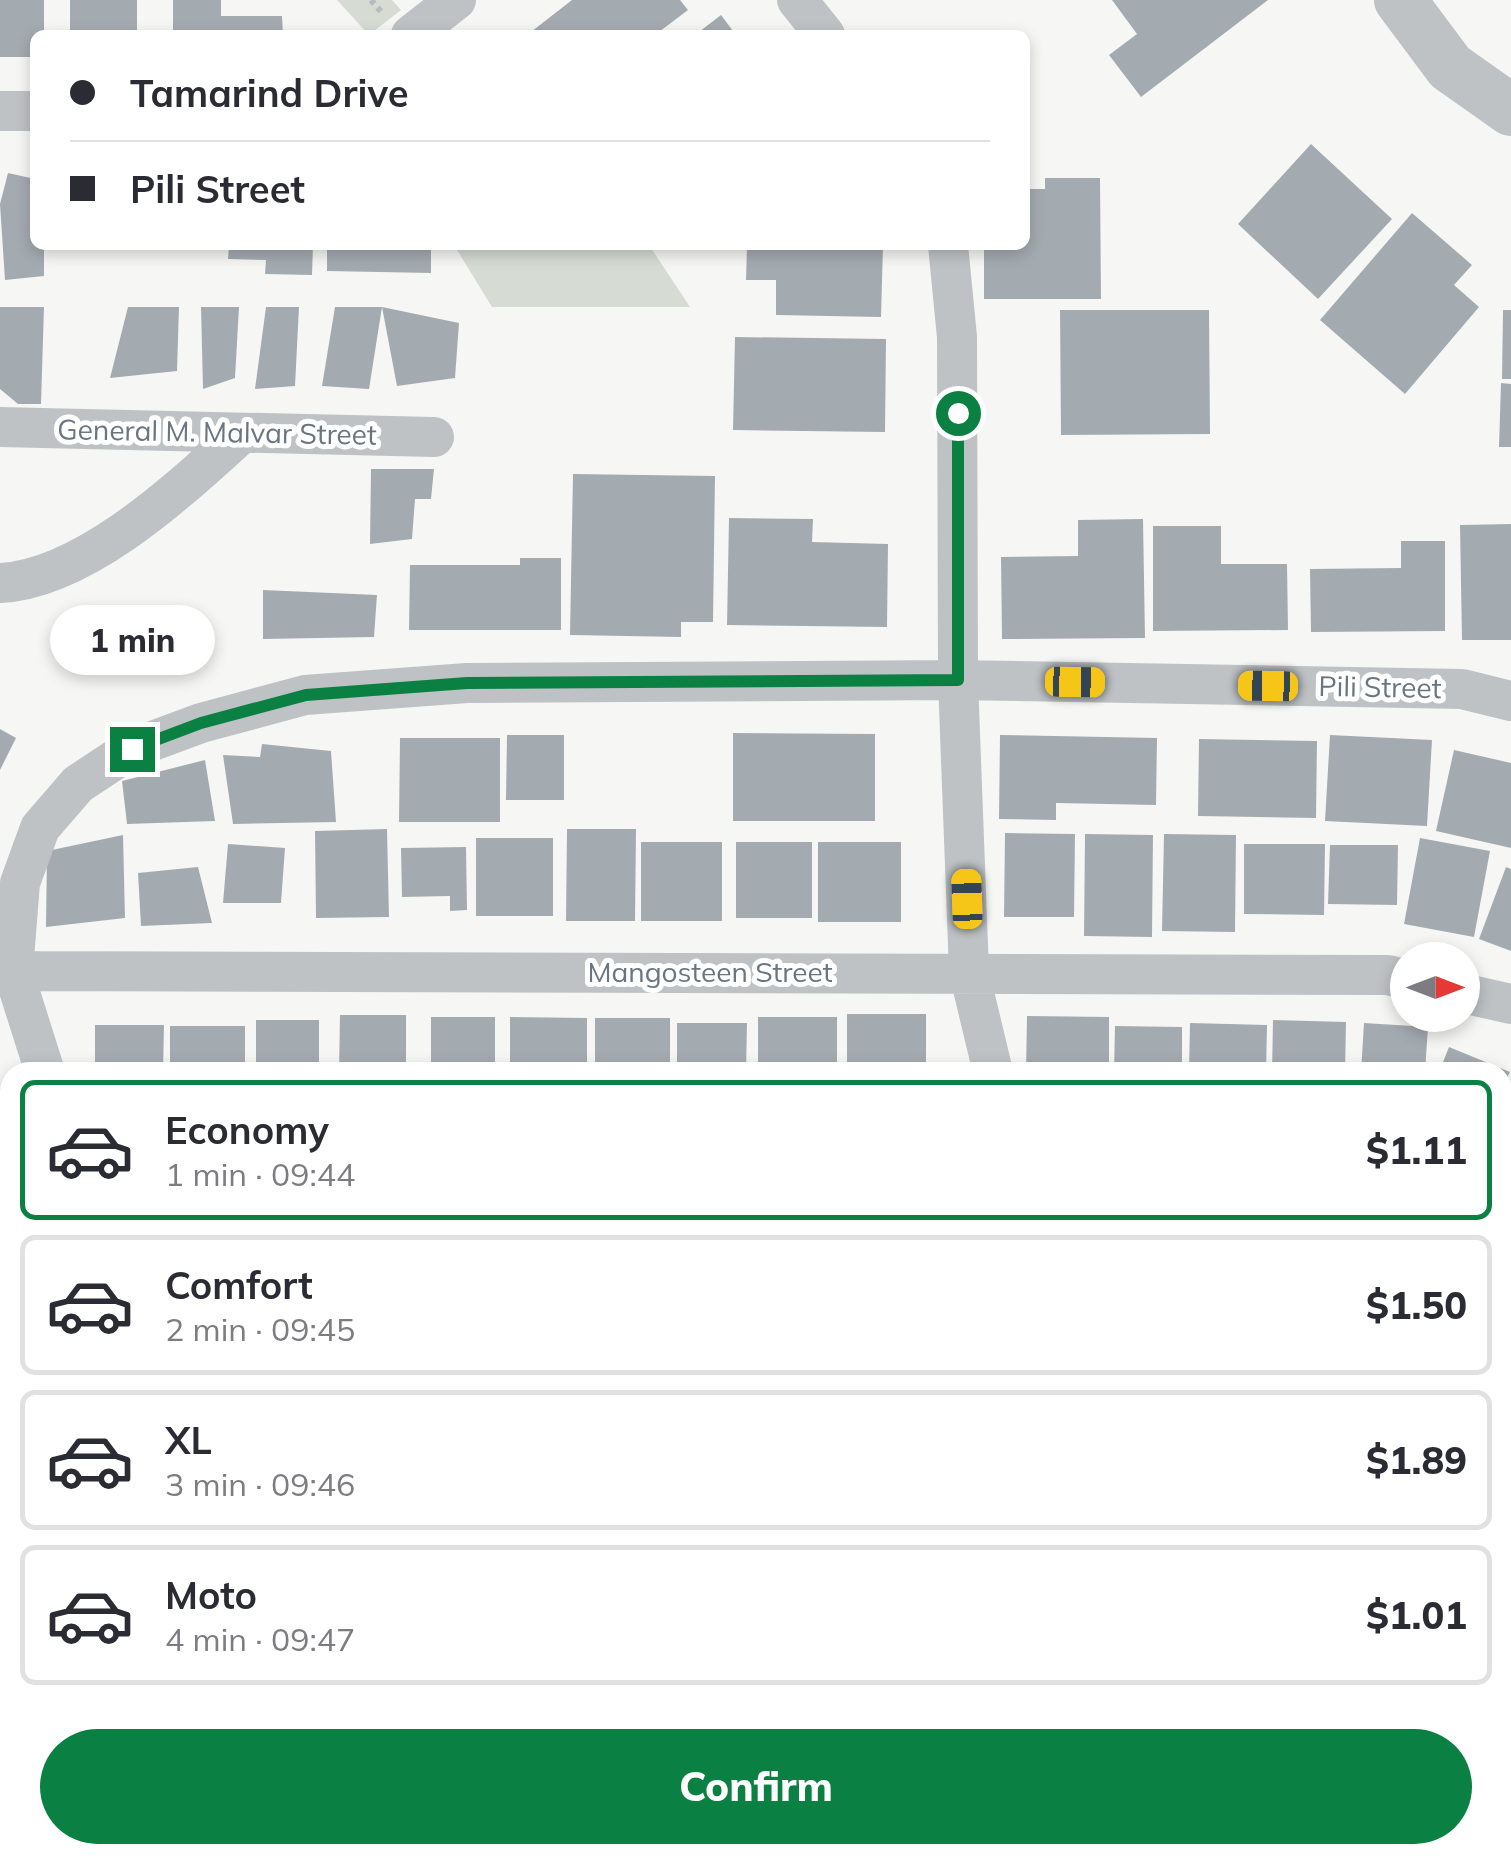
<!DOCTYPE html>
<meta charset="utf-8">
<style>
:root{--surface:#fff;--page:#f7f7f7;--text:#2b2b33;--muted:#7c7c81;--line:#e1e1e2;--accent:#0b8043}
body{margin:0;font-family:Mulish,sans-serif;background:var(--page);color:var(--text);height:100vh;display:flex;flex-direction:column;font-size:38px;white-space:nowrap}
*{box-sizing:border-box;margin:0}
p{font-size:32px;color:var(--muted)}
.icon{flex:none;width:55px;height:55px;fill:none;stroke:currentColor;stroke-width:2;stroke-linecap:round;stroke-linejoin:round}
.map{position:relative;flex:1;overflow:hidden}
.panel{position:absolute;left:0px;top:1062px;width:1512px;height:802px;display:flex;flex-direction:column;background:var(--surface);border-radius:30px 30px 0 0;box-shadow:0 5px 15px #0003}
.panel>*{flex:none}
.top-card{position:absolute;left:30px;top:30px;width:1000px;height:220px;border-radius:15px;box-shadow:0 5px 15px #0003;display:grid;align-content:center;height:220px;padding:0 40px;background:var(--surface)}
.needle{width:65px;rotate:90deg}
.controls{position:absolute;left:1390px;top:942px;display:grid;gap:20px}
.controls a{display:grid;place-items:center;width:90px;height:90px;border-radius:50%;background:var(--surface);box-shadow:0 5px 15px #0003;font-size:50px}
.end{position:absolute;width:45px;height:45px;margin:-22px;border:12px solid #0b8043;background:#fff;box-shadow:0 0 0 5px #fff}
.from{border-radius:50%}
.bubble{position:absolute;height:70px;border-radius:35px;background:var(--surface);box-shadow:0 5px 15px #0003;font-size:32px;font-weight:800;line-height:70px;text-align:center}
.car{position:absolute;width:30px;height:60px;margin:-30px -15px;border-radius:12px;box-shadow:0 0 8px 2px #0007;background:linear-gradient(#f5c518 24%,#345 0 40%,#f5c518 0 76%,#345 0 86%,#f5c518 0)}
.top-card b{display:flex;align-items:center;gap:35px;height:95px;font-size:38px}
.top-card b+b{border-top:2px solid var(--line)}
.top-card i{width:25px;height:25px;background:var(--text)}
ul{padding:18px 0 0;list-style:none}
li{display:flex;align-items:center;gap:30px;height:140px;margin:0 20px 15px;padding:0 20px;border:5px solid var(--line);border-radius:15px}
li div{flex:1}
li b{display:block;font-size:38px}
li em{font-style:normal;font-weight:800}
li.on{border-color:var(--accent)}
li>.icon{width:90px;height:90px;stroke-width:1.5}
.button{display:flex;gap:20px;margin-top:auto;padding:20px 40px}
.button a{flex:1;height:115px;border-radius:60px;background:var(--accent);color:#fff;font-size:40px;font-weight:800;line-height:115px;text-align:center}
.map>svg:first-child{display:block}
.green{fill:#d6dbd4}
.building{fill:#a4abb0}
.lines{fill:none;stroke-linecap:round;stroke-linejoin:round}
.path{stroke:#b8bbbd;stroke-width:6;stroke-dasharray:5 5;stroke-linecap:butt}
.minor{stroke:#bec2c5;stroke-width:40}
.tertiary{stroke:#bec2c5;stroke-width:52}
.route{stroke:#0b8043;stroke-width:12}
.labels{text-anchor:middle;stroke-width:10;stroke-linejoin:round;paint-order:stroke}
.street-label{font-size:28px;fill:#697681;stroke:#fff}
</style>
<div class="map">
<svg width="1511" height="1864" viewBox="0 0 1511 1864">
<rect width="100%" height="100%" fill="#f6f7f4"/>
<path class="green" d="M337,0H392L401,10L369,35Z
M454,245H649L690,307H492Z"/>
<path class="building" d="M0,0H44V35H35V57H0Z
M70,0H137V35H70Z
M173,0H221V16H282L283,35H173Z
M572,0H680L688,10L655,35H527Z
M1112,0H1268L1141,97L1109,55L1137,34Z
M721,15L736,35H695Z
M1311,144L1392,219L1318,299L1238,224Z
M8,173L35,179V245H44V276L5,280L0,204Z
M1045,178H1100L1101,299H984V245H1025V189H1045Z
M1412,213L1472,265L1454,285L1479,307L1405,394L1320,320Z
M229,245H313L312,275L265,274L266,260L228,259Z
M327,245H431V273L327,271Z
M883,245L881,317L776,315V280H746L747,246Z
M0,307H44L41,404H18L0,389Z
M128,307H179L177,371L110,378Z
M201,307H239L235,378L203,389Z
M266,307H299L295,386L255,389Z
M335,307H382L459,323L455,378L397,386L382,307L369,389L322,386Z
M1060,310H1209L1210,434L1061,435Z
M1503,310H1511V379H1502Z
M735,337L886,339L885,432L733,430Z
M1501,383L1511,384V447H1499Z
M371,469H434L431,499H415L412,539L370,544Z
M573,474L715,476L713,622H681V637L570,635Z
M729,518L813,519L812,542L888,544L887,627L727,625Z
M1143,519L1145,638L1002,639L1001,557L1078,556V520Z
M1511,524V640H1462L1460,525Z
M1153,526H1221V564H1287L1288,630L1153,631Z
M1401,541H1445V631L1311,632L1310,569L1401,568Z
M520,558H561V630H409L410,565H520Z
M263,590L377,595L374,637L263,639Z
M0,729L16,738L0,770Z
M733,733L875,734V821H733Z
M507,735H564V800H506Z
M1000,735L1157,738L1156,805L1056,803V820L999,819Z
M1330,735L1432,740L1427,826L1325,821Z
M400,738H500V822H399Z
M1199,739L1317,741L1316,818L1198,816Z
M262,744L331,751L336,822L233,824L223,755L260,757Z
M1454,750L1511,763V848L1436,831Z
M205,760L215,821L127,824L122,781Z
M387,829L389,917L316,918L315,831Z
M567,829H636L635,921H566Z
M1005,833L1075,834L1074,917H1004Z
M1085,834L1153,835L1152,937L1084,936Z
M1164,834L1236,835L1235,932L1162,931Z
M123,835L125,918L46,927L47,851Z
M476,838H553V916H476Z
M1420,838L1490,851L1474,937L1404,924Z
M641,842H722V921H641Z
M736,842H812V918H736Z
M818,842H901V922H818Z
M228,844L285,848L281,903H223Z
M1244,844H1325L1324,915L1244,914Z
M1330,845H1398L1397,905L1328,904Z
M466,847L467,910L450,911V896L402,897L401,848Z
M198,867L212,923L141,926L138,873Z
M1506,867L1511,869V951L1479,939Z
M847,1014H926V1072H847Z
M340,1015H406V1072H339Z
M1027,1016L1109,1017V1072H1026Z
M431,1017H495V1072H431Z
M510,1017L587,1018V1072H510Z
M758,1017H837V1072H758Z
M595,1018H670V1072H595Z
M256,1020H319V1072H256Z
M1273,1020L1346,1022L1345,1072H1272Z
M677,1023H747L746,1072H677Z
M1190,1023L1267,1025L1266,1072H1189Z
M1364,1023L1428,1027L1425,1072H1361Z
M95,1025H164L163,1072H95Z
M170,1026H245V1072H170Z
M1115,1026L1182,1027V1072H1114Z
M1449,1047L1510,1072L1503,1085L1502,1072H1439Z
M1511,1087V1143L1502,1139V1108Z
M1502,1156L1511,1160V1178L1502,1197Z
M1511,1220V1281L1502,1275V1232Z
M10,1371V1445L0,1421V1372Z
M1511,1466V1564L1502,1548V1471Z
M0,1471H10V1510L0,1480Z
M1502,1639H1511V1715H1502Z
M0,1727H10V1858H0Z
M1502,1805H1511V1864H1483V1855H1502Z
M674,1855H787V1864H674Z"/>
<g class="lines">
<path class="path" d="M371,0L383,14"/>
<path class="minor" d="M797,0L825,35
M411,35L456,0
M0,111H35
M948,245L957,337L958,680L969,972L993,1072
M0,427L434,437
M0,583C85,579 180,489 241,434
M13,971L1388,975L1408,980
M1462,993L1511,1004
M45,1072L13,971L20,883L40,828L78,784L131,749L201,723L305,695L467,683L958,680L1462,689L1511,701
M1502,1315L1511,1322
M1502,1421L1511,1413
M1502,1782L1511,1780
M1160,1855V1864
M1468,1855V1864
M276,1864H580
M920,1864L947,1855"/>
<path class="tertiary" d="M1400,0L1450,67L1511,110"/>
</g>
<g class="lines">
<path class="route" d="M132,749L201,723L306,695L467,683L958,680V413"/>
</g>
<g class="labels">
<g class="street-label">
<text transform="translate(217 432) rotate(1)" y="10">General M. Malvar Street</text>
<text transform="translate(1380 687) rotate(1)" y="10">Pili Street</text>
<text x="710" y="982">Mangosteen Street</text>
</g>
</g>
</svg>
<div class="controls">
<a><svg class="needle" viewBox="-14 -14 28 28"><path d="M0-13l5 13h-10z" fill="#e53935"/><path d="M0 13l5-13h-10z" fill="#7c7c81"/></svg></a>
</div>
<i class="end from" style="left:958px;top:413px"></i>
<i class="end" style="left:132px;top:749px"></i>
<div class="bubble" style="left:50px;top:605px;width:165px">1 min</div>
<i class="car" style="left:1075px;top:682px;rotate:91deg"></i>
<i class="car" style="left:1268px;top:686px;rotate:271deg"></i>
<i class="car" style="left:967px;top:899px;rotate:358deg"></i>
<div class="top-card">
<b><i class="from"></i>Tamarind Drive</b>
<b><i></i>Pili Street</b>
</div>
<section class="panel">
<ul>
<li class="on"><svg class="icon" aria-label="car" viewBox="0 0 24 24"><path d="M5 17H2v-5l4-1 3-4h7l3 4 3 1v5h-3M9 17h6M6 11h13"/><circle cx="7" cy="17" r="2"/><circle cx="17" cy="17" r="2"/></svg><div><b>Economy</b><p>1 min · 09:44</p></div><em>$1.11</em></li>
<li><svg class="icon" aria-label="car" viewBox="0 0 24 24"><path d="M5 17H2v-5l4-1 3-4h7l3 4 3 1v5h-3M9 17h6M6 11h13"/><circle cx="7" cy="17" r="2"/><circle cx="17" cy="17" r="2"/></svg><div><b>Comfort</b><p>2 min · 09:45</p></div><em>$1.50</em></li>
<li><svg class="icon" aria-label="car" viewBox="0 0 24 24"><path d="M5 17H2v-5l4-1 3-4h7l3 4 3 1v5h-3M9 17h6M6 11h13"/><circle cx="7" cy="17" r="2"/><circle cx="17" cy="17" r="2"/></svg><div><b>XL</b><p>3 min · 09:46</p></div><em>$1.89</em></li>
<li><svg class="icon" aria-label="car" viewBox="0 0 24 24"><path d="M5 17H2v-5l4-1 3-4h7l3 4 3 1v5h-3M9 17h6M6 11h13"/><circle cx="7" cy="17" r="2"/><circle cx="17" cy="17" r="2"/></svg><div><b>Moto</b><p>4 min · 09:47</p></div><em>$1.01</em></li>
</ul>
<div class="button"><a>Confirm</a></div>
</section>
</div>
